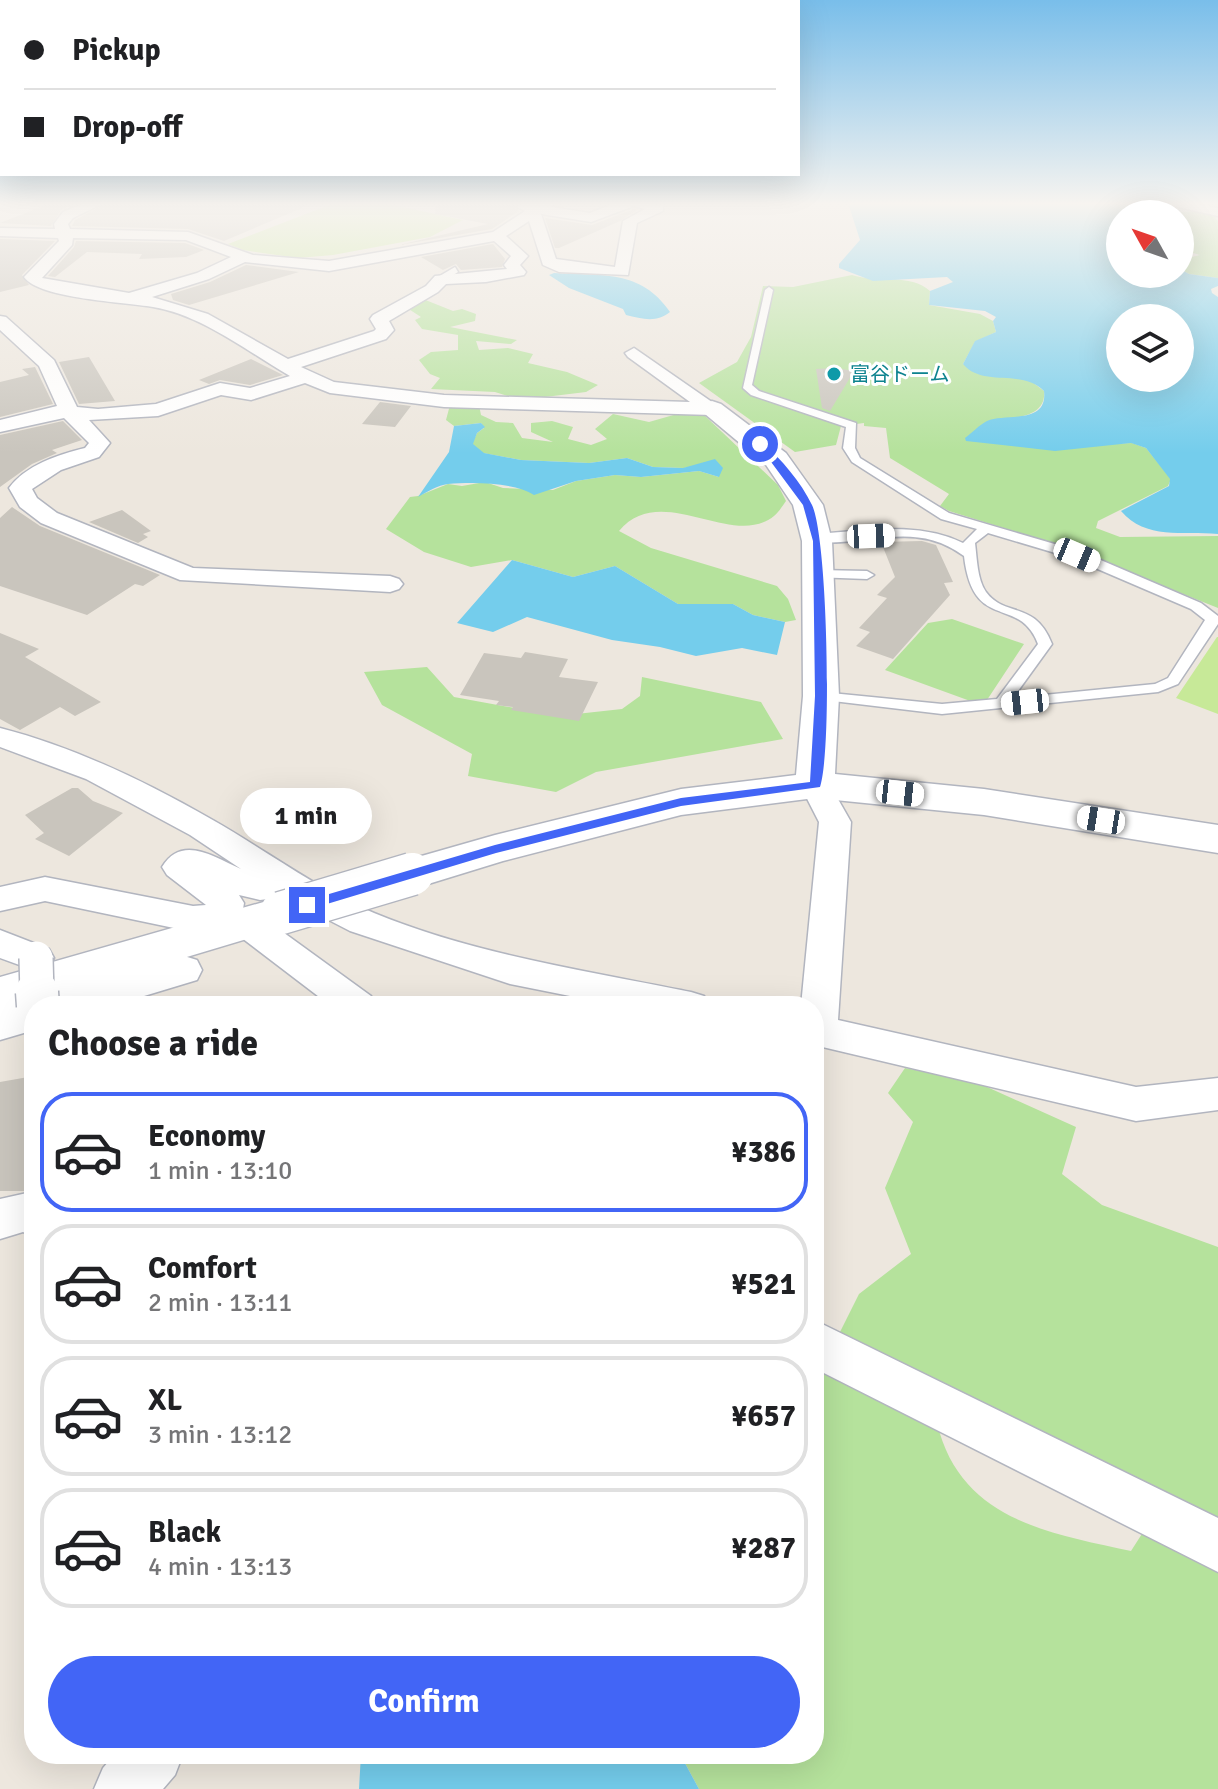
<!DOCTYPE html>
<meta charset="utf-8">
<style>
:root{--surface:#fff;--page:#f2f2f2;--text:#202124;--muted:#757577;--line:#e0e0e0;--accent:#4265f6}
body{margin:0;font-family:Signika,"Noto Sans JP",sans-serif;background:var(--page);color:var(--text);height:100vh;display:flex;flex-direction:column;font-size:30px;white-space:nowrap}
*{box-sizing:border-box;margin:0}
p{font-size:26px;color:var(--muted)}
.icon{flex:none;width:44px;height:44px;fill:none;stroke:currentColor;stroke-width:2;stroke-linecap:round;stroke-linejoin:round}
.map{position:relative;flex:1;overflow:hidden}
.side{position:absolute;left:24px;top:996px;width:800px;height:768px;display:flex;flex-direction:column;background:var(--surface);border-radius:32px;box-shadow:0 8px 32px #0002}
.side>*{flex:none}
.banner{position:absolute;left:0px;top:0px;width:800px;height:176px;box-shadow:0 8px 32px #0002;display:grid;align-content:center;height:176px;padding:0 24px;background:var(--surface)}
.needle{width:52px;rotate:310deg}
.tools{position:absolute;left:1106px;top:200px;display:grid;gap:16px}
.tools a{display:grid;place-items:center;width:88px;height:88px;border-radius:50%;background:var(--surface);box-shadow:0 8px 32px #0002;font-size:40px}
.end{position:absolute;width:36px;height:36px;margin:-18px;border:10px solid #4265f6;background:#fff;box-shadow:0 0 0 4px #fff}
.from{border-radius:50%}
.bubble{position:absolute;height:56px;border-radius:28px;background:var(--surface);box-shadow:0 8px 32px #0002;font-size:26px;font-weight:800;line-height:56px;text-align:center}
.car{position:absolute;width:24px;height:48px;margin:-24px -12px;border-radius:10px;box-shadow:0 0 6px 2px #0007;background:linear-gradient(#fff 24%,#345 0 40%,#fff 0 76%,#345 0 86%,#fff 0)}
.banner b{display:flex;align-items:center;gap:28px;height:76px;font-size:30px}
.banner b+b{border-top:2px solid var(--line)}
.banner i{width:20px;height:20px;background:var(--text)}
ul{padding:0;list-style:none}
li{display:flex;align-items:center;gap:24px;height:120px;margin:0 16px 12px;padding:0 8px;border:4px solid var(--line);border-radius:32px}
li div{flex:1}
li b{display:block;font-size:30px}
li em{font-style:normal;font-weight:800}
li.on{border-color:var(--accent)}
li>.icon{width:72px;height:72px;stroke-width:1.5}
h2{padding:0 24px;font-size:36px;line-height:96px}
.action{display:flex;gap:16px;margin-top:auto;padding:16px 24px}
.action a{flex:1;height:92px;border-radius:48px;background:var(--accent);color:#fff;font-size:32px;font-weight:800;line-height:92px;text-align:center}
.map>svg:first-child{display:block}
.green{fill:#b5e29c}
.pitch{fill:#c7e998}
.water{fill:#74cdec;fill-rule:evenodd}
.building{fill:#c9c5bd}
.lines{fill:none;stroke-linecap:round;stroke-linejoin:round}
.lane-casing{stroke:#b2b5bf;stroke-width:3}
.street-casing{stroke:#b2b5bf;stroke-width:3}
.secondary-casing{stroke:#b2b5bf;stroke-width:3}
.lane{fill:#fff;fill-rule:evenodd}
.street{fill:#fff;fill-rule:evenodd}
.secondary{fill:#fff;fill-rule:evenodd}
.street-bridge-far1-casing{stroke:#b2b5bf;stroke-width:36;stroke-linecap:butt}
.street-bridge-casing{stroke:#b2b5bf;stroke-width:45;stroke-linecap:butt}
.secondary-bridge-casing{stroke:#b2b5bf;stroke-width:45;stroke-linecap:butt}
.street-bridge-far1{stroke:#fff;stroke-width:33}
.street-bridge{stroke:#fff;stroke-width:42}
.secondary-bridge{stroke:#fff;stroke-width:42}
.route{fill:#4265f6}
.culture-dot{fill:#0f9aa8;stroke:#fff;stroke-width:3}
.labels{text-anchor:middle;stroke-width:6;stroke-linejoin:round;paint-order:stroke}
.far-culture-label{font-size:20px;fill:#0d838f;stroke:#fff;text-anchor:start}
</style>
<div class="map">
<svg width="1218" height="1789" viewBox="0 0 1218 1789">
<rect width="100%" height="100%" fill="#ede7de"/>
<path class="green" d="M1198,211L1218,216L1215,218L1218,221V278L1189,274L1180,269V260L1200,255L1180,249V214H1151Z
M852,275C876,283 911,273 930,291L929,305L980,314L993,321L996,332L975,342L963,364L1031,381L1044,391C1047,420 1008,418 988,421L1107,444L1132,443L1146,448L1171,479L1168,486L1098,521L1096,528L1120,537L1218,536V608L1071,549L949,511L940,506L949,494L890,458L886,428L864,426V423L841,426L836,445L795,452L699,383L737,362L751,337L763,286L793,287Z
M423,299L453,311L462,309L476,314L475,321L450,327L517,340L511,344L476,341L479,350L508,348L533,354L528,363L567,372L598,385L586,392L520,400L495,392L431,389L440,378L430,374L419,360L431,352L458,350V335L422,329L415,320L421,317L404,306Z
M450,405H479L481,415L496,422L513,423L522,438L553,442L531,432V423L552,421L573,427L568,439L591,445L607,439L595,429L613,414L649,422L677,414H703L778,485L786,501C783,505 779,512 774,516C732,550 661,480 619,531L651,548L777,586L788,599L796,620L785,622L753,615L733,604H678L615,566L573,577L512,560L471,567L424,552L386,529L410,497L418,496L448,484L462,486L485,482L503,488L553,490L576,481L615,475L641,477L699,471L719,477L706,464L684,468L653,467L627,458L589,463L521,460L483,453L472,444L477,433L484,428L481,423L454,426L446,420Z
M952,619L1024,644L987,700L973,702L885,670L928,623Z
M427,667L454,697L558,716L622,709L640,696L642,677L761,702L783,739L596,772L556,792L468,776L472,754L382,705L364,672Z
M905,1068L976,1082L1076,1127L1062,1174L1102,1205L1218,1247V1789H699L680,1754H814V1371L850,1379L937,1423C960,1519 1047,1533 1131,1551L1147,1526L834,1344L859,1294L911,1254L885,1188L913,1122L888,1093Z"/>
<path class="pitch" d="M337,202H380L463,220L430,237L333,255L297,258L243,250L228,244Z
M1217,637H1218V714L1176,698Z"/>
<path class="water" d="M856,202H1103L1164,206L1182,211L1120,214V274H1180V269L1189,274L1218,278V286L1211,289L1212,293L1218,297V534C1182,531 1146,540 1121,511L1169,486L1170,479L1146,448L1131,443L1055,451L966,441L965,438C972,433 979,425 987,421C1006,413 1048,425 1044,391C1022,368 983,388 963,364L975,341L996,332L993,321L996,317L985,311L929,305L930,291L953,282L947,277L873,281L839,268V264L860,240L849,206ZM1180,318V378H1120V318Z
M554,273C601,276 641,269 670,312C657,323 642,319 626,315L623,309L569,288L549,275Z
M481,423L485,427L477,433L473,444L484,453L521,460L589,463L627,458L653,467L683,468L715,459L723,468L719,477L699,471L641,477L615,475L576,481L534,495C514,482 472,482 448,484C438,485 427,492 418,497L449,452L454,426Z
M512,560L573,577L615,566L678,604H733L753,615L785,622L777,655L742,648L696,656L660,647L612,640L527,617L493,632L457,623Z
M361,1754H680L699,1789H359Z"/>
<path class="building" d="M53,202H79L61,210L51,226L0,223Z
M109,202H316L224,241L188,229L72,226L75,220Z
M436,202H519L514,206L519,211L492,229L399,245L488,224L435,214Z
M634,209L637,210L620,221L559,248H555L545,218L592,225Z
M0,239L55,241L22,275L29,285L0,292Z
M76,241L185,243L204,250L186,257L139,259L142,254L87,252L55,277L48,276L74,247Z
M493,244L505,259L502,267L461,270L456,264L443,270L421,257Z
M246,265L299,272L189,305L173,300L171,294L210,282Z
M89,357L115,401L79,404L59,362Z
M251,359L283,375L250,385L220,380L209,384L199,380Z
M35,367L53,404L0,417V382L29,375L22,369Z
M836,368L854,371L830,411L822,408L816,369Z
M380,402L411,406L395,427L362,424Z
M63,421L82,440L52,450L57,453L32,464L0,487V435Z
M12,507L40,526L160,575L143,586L135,584L87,615L0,586V518Z
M122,510L151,531L143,534L148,537L138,543L89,522Z
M922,541L936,545L953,582L944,583L950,595L893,659L856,646L870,632L859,628L887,598L877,595L895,577L881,542Z
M0,633L39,649L25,657L101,702L75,716L60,707L20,730L0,719Z
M525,652L568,659L559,677L598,682L579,721L511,710L513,707L496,705L499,701L460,695L484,653L521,658Z
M72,788H78L93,801L123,813L69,856L35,839L44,833L25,815Z
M34,1076V1182L30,1191H0V1082Z"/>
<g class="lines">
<defs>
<path id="lane" d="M455,267L458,272L444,281H438V277Z
M769,287L773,290L752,385L759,391L856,423L855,448L860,458L949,513L1082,552L1201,603L1218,616V624L1178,684L1158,692L942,714L816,699V693L821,692L942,704L997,699L1038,644C1019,594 973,634 964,556C912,518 865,549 812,541V535L816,534C864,531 918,521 963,543L977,529L941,519L852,462L843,448L846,427L751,395L743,388L765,290ZM988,533L1072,558L1191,609L1205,620L1168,678L1155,684L1013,698L1052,644C1035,600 1005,618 986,592C977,579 977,558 975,543Z
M818,570L867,571L874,575L867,579L813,577L811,574Z"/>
<path id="street" d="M87,202H106L73,218L68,224L70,229L188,232L253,255L329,261L493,232L525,211L517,207L524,203L556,202L551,207L590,213L618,202L663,205V211L637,223L628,275L559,272L543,265L529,221L506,236L528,256L520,265L526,272L524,275L486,282L446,284L438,292L389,321L394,330L386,339L301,367L334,382L444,395L690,402L628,357L625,353L634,348L722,409L712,415L444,407L330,393L305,383L251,400L221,395L158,416L89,420L110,443L99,457L61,470L32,489L37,498L57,513L193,568L390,576L399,579L403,584L399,589L390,592L180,580L41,523L20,507L9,488C26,465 57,455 85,448L89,443L64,418L0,432V420L57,406L39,366L0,330V316L6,317L54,360L77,407L98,409L156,404L220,383L250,388L290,376C248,352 202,315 153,307C124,302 40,299 24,277L59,241L58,238L0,236V228L55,229L54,224L63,212ZM634,206L645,209L623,221L615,267L556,259L541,214L591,222ZM73,238L186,240L231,257L197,273L129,293L42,278L72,245ZM494,241L511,256L504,265L507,269L435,276L426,286L373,315L370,319L376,329L374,331L288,359L208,314L152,297L209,279L245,262L329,271Z
M1156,202H1187L1218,208V216Z
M0,728C74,747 145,781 211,819C266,850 315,888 374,913C473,954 586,971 691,992L704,996L710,1006H620L510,984L350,931L284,897L260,900L239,895L244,903L243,909L258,914L371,996L377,1006H331L234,932L222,928L193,932L45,901L0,911V887L45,877L193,906L206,905L167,875L162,867C182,834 214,857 241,869L190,835L86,779L0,747Z
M815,775L826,778L851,822L838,1020L1136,1087L1218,1078V1110L1136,1121L814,1045V1006H801L819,822L800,785L804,778Z
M0,930L49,949L54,958L49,967L36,971L0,958Z
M184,956L197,960L202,970L197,980L111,1006H34V1030L0,1040V1010L34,1000L46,1004L51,996Z
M27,1193L34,1195V1237L23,1232L0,1239V1199Z
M814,1320L1218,1518V1572L814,1368Z
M115,1754H183L175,1775L163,1789H94L103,1768Z"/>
<path id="secondary" d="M712,401L721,404L786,453L823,505L832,541L839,696L835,774L984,789L1218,825V853L984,815L815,798L681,815L503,861L412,889L397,885L390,874L397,863L495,835L681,789L796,775L803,696L802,541L793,505L766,465L699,409L703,404Z
M281,897L297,902L303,913L297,924L0,1013V977Z"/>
</defs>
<use href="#lane" class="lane-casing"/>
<use href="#street" class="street-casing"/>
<use href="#secondary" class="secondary-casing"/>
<use href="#lane" class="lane"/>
<use href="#street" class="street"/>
<use href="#secondary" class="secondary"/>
<defs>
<path id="street-bridge-far1" d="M36,958L37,994"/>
<path id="street-bridge" d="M37,992L38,1006"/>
<path id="secondary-bridge" d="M281,913L412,874"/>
</defs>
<use href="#street-bridge-far1" class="street-bridge-far1-casing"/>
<use href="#street-bridge" class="street-bridge-casing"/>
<use href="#secondary-bridge" class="secondary-bridge-casing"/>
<use href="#street-bridge-far1" class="street-bridge-far1"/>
<use href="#street-bridge" class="street-bridge"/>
<use href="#secondary-bridge" class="secondary-bridge"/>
</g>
<linearGradient id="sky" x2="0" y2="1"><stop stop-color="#79beea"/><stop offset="0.45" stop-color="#f7f4f0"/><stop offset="1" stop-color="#f7f4f0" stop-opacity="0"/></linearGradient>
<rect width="1218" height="453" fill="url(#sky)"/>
<path class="route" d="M757,443H763C781,459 801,482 812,505C828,539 832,751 820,787L681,806L496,853L307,910L302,908V902L495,845L681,798L810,782L815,696L813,541L803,505Z"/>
<circle class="culture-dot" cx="834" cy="374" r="8"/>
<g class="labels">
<g class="far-culture-label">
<text x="850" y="381">富谷ドーム</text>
</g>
</g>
</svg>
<div class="tools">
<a><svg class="needle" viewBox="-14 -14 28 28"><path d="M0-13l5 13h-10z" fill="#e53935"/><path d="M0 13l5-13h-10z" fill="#757577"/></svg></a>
<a><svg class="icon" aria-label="layers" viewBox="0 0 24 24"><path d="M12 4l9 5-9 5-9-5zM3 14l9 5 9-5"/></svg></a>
</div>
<i class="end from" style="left:760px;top:444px"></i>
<i class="end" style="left:307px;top:905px"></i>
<div class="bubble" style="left:240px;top:788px;width:132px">1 min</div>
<i class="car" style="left:871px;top:536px;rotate:88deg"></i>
<i class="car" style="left:1077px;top:555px;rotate:113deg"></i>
<i class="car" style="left:1025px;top:702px;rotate:264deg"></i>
<i class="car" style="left:900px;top:793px;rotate:96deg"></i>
<i class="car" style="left:1101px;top:820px;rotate:279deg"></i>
<div class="banner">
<b><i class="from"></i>Pickup</b>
<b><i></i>Drop-off</b>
</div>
<section class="side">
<h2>Choose a ride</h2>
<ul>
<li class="on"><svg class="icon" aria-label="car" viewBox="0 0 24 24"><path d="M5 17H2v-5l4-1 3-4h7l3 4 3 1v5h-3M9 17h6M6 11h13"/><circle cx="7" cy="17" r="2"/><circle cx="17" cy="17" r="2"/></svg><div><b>Economy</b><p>1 min · 13:10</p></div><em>¥386</em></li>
<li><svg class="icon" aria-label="car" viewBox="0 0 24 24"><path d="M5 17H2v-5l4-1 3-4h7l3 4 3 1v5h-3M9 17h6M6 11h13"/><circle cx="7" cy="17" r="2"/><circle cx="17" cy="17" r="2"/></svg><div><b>Comfort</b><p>2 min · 13:11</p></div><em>¥521</em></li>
<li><svg class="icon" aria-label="car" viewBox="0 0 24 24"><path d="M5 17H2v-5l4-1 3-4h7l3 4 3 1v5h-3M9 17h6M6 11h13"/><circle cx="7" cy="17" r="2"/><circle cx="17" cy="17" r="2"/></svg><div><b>XL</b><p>3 min · 13:12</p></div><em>¥657</em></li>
<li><svg class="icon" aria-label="car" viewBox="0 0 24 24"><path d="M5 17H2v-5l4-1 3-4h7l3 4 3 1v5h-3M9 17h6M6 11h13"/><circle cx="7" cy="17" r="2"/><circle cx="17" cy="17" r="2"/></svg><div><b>Black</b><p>4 min · 13:13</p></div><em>¥287</em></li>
</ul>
<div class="action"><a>Confirm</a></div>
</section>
</div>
